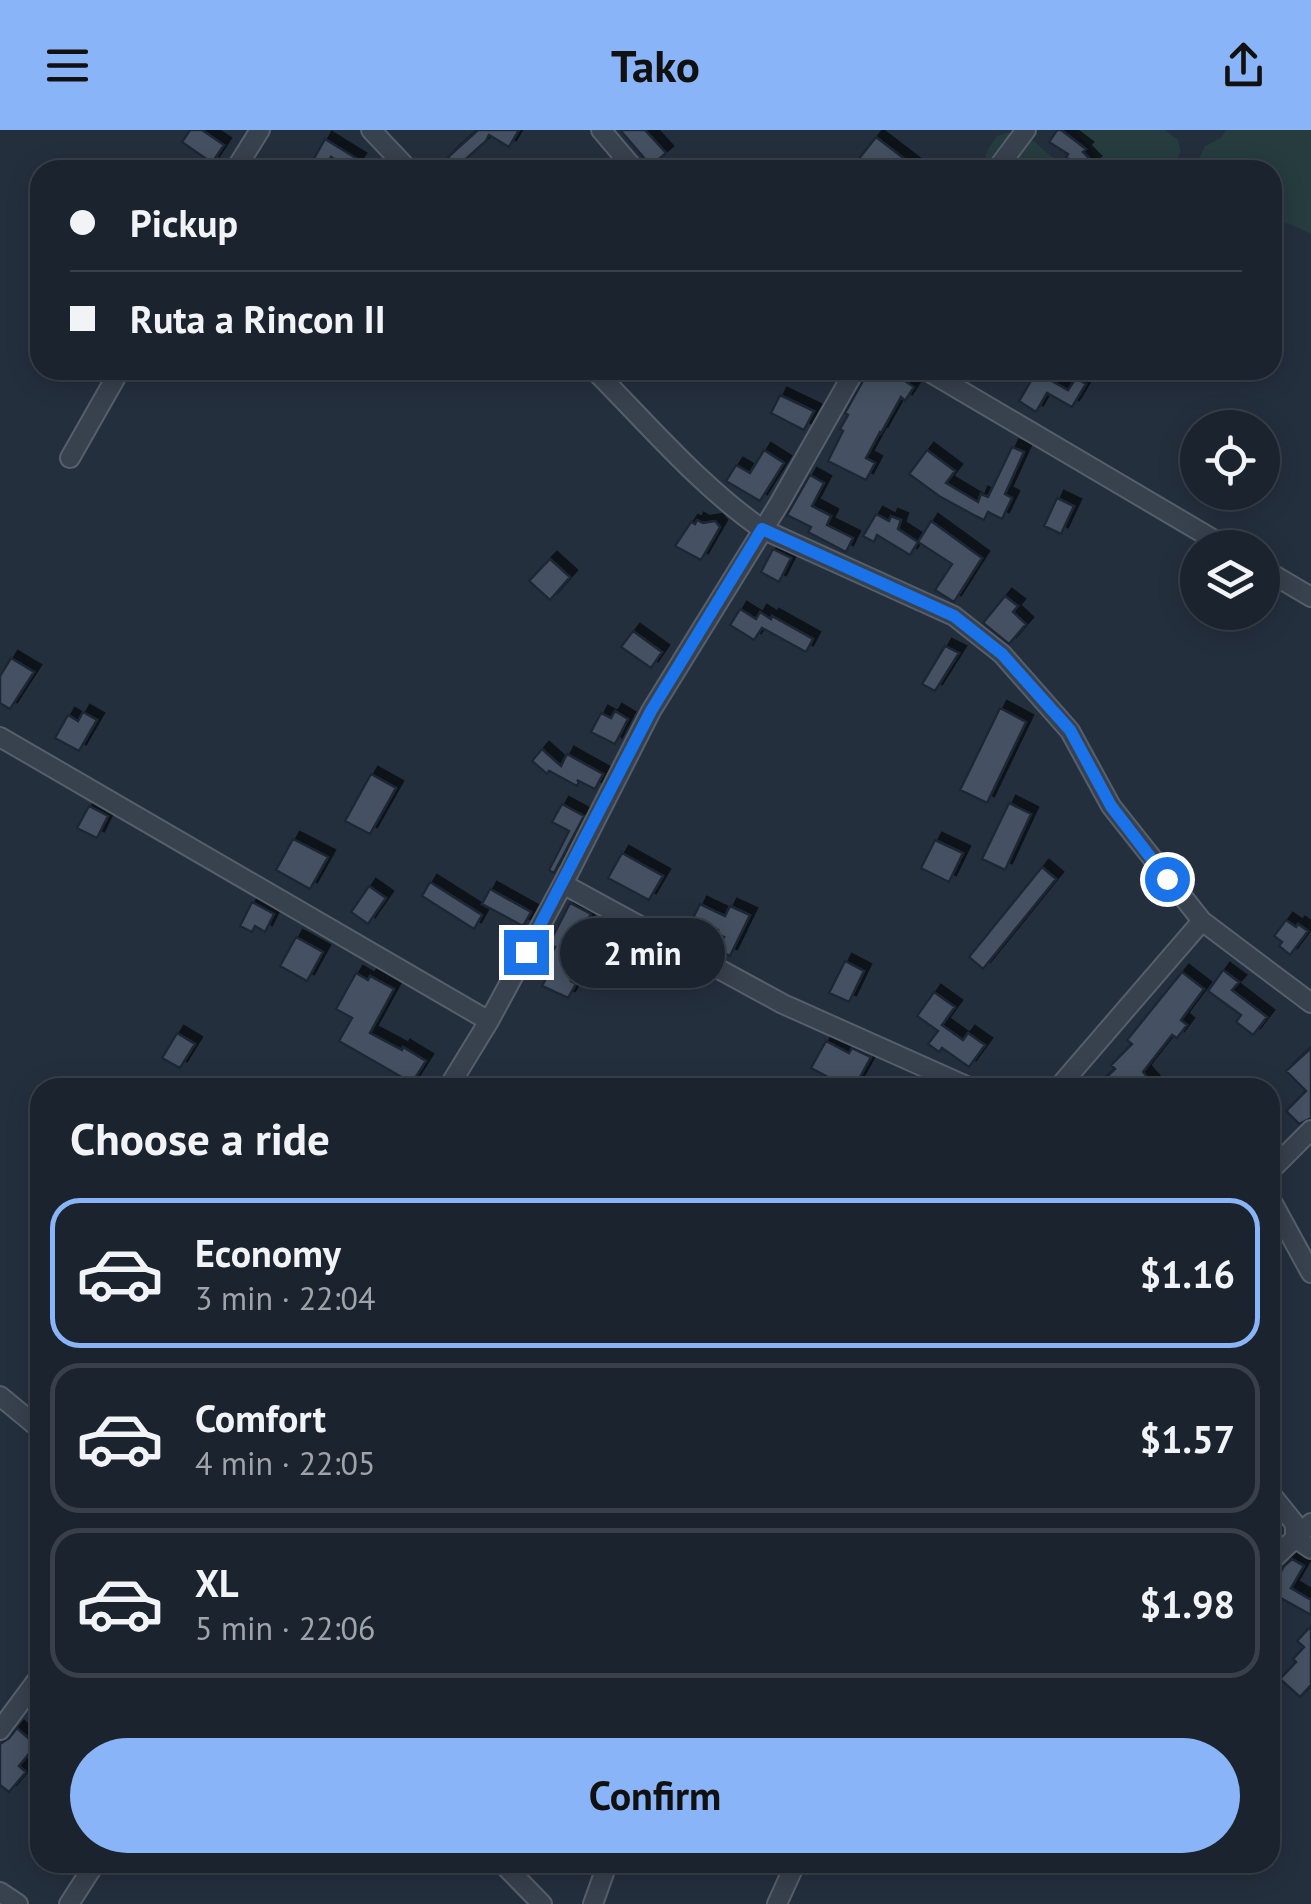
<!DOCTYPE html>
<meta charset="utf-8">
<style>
:root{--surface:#1b232e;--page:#282f3a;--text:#f1f3f6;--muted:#a0a4aa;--line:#39404a;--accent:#8ab4f8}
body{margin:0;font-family:"PT Sans",sans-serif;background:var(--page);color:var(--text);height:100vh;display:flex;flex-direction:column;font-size:38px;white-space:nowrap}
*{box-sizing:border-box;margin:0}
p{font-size:32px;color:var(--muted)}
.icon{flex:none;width:55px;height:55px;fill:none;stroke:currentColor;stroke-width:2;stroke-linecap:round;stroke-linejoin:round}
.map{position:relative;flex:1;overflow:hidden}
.drawer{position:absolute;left:30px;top:948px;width:1250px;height:795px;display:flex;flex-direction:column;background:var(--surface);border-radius:30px;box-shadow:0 5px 25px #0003,0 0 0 2px var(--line)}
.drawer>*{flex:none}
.hud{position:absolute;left:30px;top:30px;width:1252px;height:220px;border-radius:30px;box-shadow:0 5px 25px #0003,0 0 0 2px var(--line);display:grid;align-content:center;height:220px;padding:0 40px;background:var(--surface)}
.fabs{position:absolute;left:1180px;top:280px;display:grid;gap:20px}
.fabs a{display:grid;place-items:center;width:100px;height:100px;border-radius:50%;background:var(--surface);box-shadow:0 5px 25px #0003,0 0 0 2px var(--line);font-size:50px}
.end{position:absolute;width:45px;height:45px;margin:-22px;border:12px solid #1a73e8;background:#fff;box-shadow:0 0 0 5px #fff}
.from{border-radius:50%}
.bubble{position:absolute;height:70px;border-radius:35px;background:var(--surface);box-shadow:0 5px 25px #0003,0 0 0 2px var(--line);font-size:32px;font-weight:700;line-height:70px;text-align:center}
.hud b{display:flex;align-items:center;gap:35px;height:95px;font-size:38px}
.hud b+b{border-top:2px solid var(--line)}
.hud i{width:25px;height:25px;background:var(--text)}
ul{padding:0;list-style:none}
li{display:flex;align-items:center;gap:30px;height:150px;margin:0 20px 15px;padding:0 20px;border:5px solid var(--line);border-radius:30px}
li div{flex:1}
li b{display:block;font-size:38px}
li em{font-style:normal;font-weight:700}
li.selected{border-color:var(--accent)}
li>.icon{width:90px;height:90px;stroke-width:1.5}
h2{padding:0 40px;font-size:45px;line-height:120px}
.cta{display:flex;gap:20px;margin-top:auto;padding:20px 40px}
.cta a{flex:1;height:115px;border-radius:60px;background:var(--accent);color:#111;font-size:40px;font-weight:700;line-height:115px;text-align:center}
header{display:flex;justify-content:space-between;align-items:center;height:130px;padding:0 40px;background:var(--accent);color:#111;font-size:45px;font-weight:700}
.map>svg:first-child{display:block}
.green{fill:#263c3f}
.building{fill:#455162;stroke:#1f2835;stroke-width:2.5;filter:url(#shadow)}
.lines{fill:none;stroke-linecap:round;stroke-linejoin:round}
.minor-casing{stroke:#565f6c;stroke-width:22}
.minor{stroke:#38414e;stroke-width:18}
.route{stroke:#1a73e8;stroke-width:12}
</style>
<header><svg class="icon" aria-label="menu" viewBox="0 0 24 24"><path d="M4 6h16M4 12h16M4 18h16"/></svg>Tako<svg class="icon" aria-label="share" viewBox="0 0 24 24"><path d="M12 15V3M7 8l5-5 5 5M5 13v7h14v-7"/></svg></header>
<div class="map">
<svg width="1311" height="1774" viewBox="0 0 1311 1774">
<defs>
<filter id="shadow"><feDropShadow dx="7" dy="-7" stdDeviation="0" flood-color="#0009"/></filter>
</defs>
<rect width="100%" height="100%" fill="#242f3e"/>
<path class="green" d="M1075,0H1165L1178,10L1181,22L1174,34L1175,40H1099C1100,23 1084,13 1075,0Z
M1226,0H1311V104L1290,94L1273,92L1272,40H1194L1205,16L1221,8Z
M1007,3C1036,3 1035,17 1056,29L1058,40H988C981,27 989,17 997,6Z"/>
<path class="building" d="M190,0H202L224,15L212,33L182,12Z
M478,0H519L509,17L489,5L486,11L457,37L448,27Z
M620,0H645L666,23L651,36Z
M1057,0H1061L1086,19L1083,22L1094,33L1087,40H1080L1066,27L1068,24L1049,12Z
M876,7L919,40H850Z
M325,9L359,30L352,40L331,27L324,40L311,34Z
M869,240H889L914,257L905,271L901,267L881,303L880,302L866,328L875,333L866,350L828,331L843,301L840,299L848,285L845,283Z
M1036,242L1068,260L1076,248L1086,254L1072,277L1047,263L1036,282L1019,271Z
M780,265L814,281L804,300L771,283Z
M1012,317L1024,322L1005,364L1012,368L1002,389L988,382L984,390L972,384L939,366L909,344L927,320L955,341L946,353L978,372L981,364L988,367Z
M764,320L784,333L760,371L726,351L736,335L750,343Z
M810,345L824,353L812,376L831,386L827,395L853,408L846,422L808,402L811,397L787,385Z
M1057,368L1074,376L1061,404L1044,396Z
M876,384L889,391L891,386L901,390L898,399L918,412L931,391L982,428L954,472L935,460L952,434L918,412L910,425L877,405L874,412L863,406Z
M697,390L703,393L715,391L720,397L701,430L675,416L691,392L695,394Z
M773,419L791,428L779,452L761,442Z
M550,429L570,447L550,470L529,451Z
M1005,466L1018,476L1013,482L1026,494L1009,514L983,493Z
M740,479L756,489L760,482L771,489L772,486L813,509L806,522L762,498L754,510L730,495Z
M633,501L662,522L651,538L621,517Z
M945,516L959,523L935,561L922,554Z
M11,528L34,542L10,579L0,573V546Z
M1000,578L1026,592L987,673L960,660Z
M615,581L628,589L615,614L591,602L601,583L611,588Z
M83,582L97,590L79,621L55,608L68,585L78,591Z
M542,619L561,636L567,624L603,644L595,659L577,650L579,652L577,656L549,641L547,644L532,631Z
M371,644L396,658L370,704L345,691Z
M1009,673L1031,684L1005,740L982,729Z
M562,674L584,686L554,743L549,740L569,701L552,692Z
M89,676L108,686L97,708L77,698Z
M293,709L328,727L310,759L276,740Z
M935,710L963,723L949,752L921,738Z
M622,723L663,746L649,770L608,748Z
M1042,737L1056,749L983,839L969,827Z
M430,752L482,785L474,799L422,766Z
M369,756L386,768L368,794L351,782Z
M490,759L531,782L523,796L482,774Z
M252,772L274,784L265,802L255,796L252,802L240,796Z
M570,773L591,784L582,801L600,812L592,825L586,822L571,851L576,854L568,868L542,856L552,837L546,834L555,817L549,814Z
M700,774L725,786L730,776L750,785L730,826L717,819L724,807L716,803L718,800L693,788Z
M1286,790L1296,797L1298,794L1308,801L1290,825L1279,816L1282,812L1274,806Z
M296,807L323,822L307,851L280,836Z
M623,819L639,829L624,854L607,844Z
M845,831L864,841L849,872L829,863Z
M1223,840L1239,852L1232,860L1267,887L1253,905L1236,892L1241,885L1208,861Z
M1182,842L1204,859L1181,890L1187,895L1177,908L1172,905L1143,942L1157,958H1095L1115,939L1111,935L1132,914L1127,910Z
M356,843L368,850L370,846L394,859L370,903L402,920L403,917L426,931L412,953L339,911L352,888L336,879Z
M934,862L955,877L942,895L963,910L968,903L985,915L969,937L942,918L939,922L928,914L938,901L917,886Z
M177,903L195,914L180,938L162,928Z
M826,911L849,923L852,918L871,927L854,958H834L837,952L811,938Z
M1311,918V988L1299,994L1286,981L1306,961L1286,941Z
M1292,1429L1304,1436L1291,1458L1311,1470V1485L1270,1462L1284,1436Z
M1311,1496V1555L1300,1567L1280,1549L1296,1532L1293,1529L1304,1517L1297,1511Z
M17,1598L36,1615L19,1636L26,1642L9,1662L0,1655V1614L9,1608Z"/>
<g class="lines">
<defs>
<path id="minor" d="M371,0L409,40
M601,0L635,40
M235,40L260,0
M996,40L1026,0
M594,240C648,294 699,355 762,399L954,486L1002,524L1070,601L1111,676L1202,791L1058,958
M926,240L1228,418
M70,328L120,240
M1262,438L1311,467
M0,607L489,891
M563,754L783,874L971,958
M1202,791L1311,873
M448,958L489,891L563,754L651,581L779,374L855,240
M1270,1041L1311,1000
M1270,1068L1311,1143
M0,1266L40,1299
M1270,1363L1295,1394V1408L1311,1419
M1270,1432L1311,1393
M0,1600L40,1546
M501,1732L542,1774
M0,1762L18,1774
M69,1774L96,1732
M593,1774L608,1732
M777,1774L796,1732"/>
</defs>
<use href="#minor" class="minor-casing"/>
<use href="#minor" class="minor"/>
</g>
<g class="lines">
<path class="route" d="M526,822L651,581L762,399L954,486L1002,524L1070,600L1111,676L1167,749"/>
</g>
</svg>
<div class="fabs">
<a><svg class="icon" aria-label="locate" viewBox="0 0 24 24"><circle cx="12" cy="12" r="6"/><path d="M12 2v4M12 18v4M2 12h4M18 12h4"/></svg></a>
<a><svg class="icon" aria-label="layers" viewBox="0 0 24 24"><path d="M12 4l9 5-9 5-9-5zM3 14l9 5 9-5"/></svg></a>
</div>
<i class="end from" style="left:1167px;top:749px"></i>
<i class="end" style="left:526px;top:822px"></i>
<div class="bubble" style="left:560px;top:788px;width:165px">2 min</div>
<div class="hud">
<b><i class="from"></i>Pickup</b>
<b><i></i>Ruta a Rincon II</b>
</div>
<section class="drawer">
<h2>Choose a ride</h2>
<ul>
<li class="selected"><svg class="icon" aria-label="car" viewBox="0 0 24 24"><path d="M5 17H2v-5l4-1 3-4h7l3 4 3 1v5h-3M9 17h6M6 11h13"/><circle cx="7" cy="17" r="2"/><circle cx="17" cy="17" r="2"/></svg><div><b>Economy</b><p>3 min · 22:04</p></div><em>$1.16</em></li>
<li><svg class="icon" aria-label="car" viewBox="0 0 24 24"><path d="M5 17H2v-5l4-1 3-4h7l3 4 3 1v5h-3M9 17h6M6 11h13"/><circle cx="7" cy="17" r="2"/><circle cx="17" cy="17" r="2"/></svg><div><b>Comfort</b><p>4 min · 22:05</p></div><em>$1.57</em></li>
<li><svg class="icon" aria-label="car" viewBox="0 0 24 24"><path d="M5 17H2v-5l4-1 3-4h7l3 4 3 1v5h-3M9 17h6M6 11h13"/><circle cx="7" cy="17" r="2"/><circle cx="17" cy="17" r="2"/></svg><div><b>XL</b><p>5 min · 22:06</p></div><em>$1.98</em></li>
</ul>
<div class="cta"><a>Confirm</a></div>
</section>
</div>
